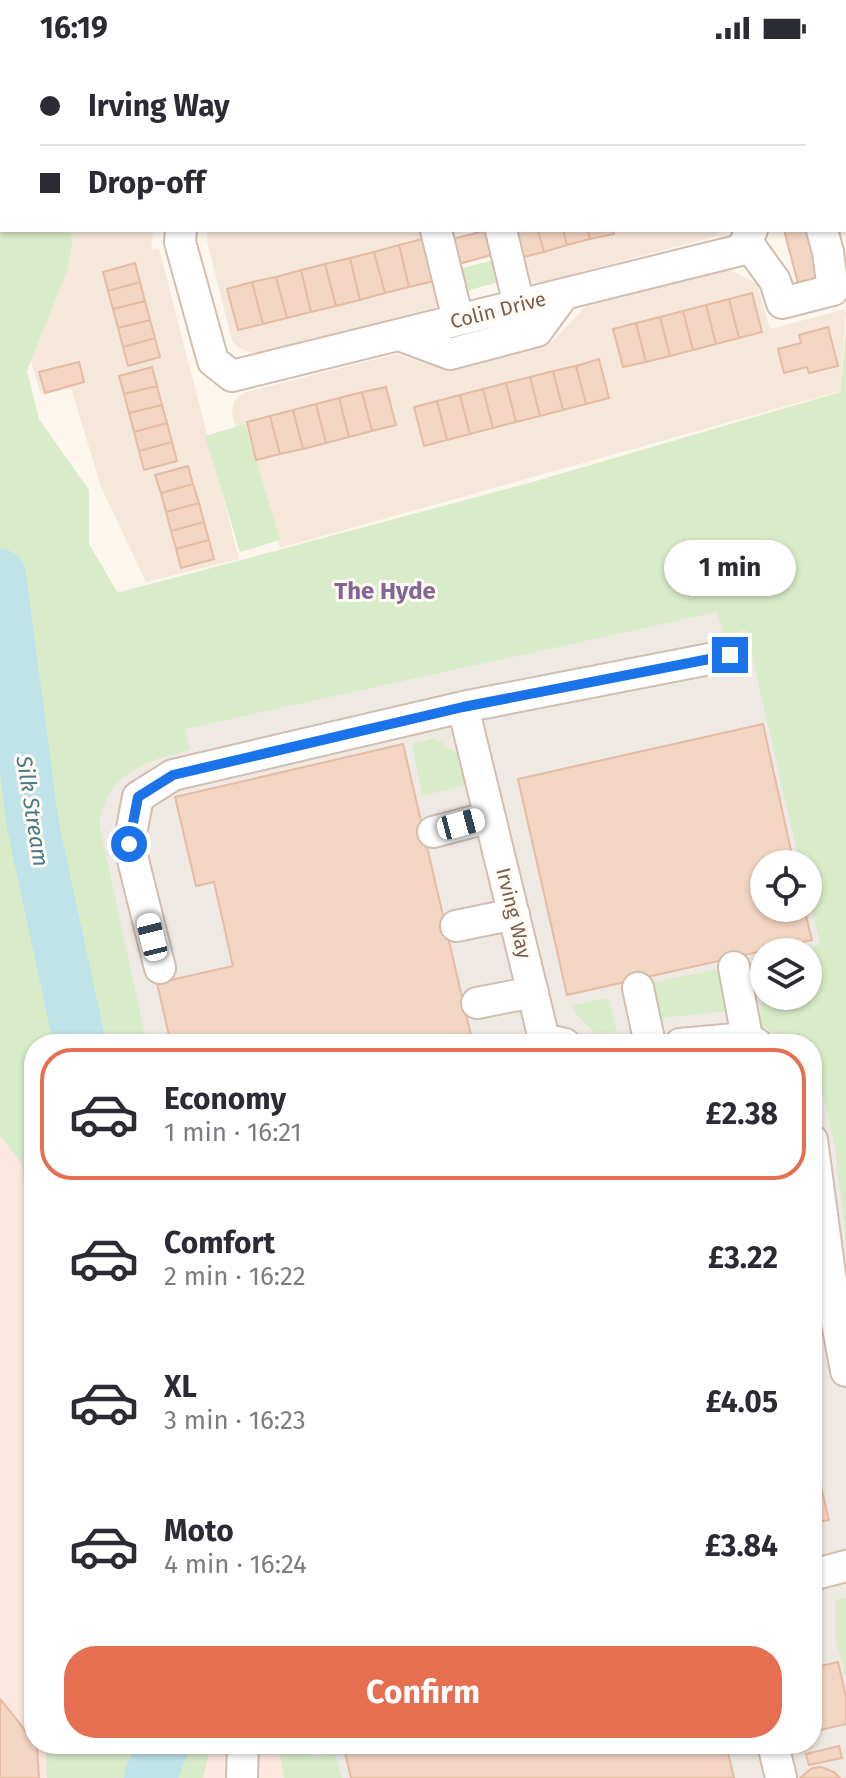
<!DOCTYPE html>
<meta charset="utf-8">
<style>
:root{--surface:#fff;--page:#f2f2f3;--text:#2b2b33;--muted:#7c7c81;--line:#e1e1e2;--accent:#e76f51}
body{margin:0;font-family:"Fira Sans",sans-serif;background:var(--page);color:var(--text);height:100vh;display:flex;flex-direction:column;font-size:30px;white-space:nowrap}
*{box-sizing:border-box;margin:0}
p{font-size:26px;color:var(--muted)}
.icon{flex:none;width:44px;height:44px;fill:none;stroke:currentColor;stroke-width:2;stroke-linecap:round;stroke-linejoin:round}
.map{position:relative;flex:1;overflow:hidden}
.sheet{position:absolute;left:24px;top:978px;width:798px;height:720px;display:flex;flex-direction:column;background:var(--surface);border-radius:32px;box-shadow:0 2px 6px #0004}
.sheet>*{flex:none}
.hud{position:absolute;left:0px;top:0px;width:846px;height:176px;box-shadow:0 2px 6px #0004;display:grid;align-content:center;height:176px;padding:0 40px;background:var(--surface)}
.fabs{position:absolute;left:750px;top:794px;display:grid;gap:16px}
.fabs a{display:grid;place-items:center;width:72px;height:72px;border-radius:50%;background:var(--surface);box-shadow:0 2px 6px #0004;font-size:40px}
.end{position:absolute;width:36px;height:36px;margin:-18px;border:10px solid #1a73e8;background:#fff;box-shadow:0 0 0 4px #fff}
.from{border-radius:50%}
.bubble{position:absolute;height:56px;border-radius:28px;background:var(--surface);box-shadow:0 2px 6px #0004;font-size:26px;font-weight:700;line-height:56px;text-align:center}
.car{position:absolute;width:24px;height:48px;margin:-24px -12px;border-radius:10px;box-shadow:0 0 6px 2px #0007;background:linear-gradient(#fff 24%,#345 0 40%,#fff 0 76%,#345 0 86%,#fff 0)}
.hud b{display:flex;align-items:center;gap:28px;height:76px;font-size:30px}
.hud b+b{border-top:2px solid var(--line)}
.hud i{width:20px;height:20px;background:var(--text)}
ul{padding:14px 0 0;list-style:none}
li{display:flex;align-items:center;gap:24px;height:132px;margin:0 16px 12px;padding:0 24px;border:4px solid transparent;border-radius:32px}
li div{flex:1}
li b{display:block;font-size:30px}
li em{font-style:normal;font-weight:700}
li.current{border-color:var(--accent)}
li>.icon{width:72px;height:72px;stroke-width:1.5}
.primary-button{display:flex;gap:16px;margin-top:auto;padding:16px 40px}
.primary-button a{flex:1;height:92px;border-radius:32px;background:var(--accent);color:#fff;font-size:32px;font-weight:700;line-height:92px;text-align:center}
.status{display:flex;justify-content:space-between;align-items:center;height:56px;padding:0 40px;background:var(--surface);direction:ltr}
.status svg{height:22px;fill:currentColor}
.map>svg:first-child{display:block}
.residential{fill:#f5e8da}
.commercial{fill:#fde8e0}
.industrial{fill:#efe9e4;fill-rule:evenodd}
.green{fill:#d8ecc9}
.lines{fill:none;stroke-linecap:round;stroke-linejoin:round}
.river{stroke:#bfe3e8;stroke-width:52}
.building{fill:#f3d5c3;stroke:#e6bba3;stroke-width:2}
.minor-casing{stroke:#d1beb0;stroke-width:34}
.minor{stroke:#fff;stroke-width:30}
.route{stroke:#1a73e8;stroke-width:10}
.labels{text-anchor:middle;stroke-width:6;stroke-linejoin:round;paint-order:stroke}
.street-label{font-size:20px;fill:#7a5c4d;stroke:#fffaf3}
.water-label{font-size:22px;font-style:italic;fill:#437c86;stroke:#fffaf3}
.quarter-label{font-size:24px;font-weight:bold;fill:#846695;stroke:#fffaf3}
</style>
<div class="status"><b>16:19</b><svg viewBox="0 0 49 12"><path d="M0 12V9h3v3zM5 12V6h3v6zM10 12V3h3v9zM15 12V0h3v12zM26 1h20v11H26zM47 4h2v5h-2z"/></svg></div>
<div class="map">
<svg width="846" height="1722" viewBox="0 0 846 1722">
<rect width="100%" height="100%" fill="#fdf6ec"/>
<path class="residential" d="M0,0H169L2,2V174H153L151,194L159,192L239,503L146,526L101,431L71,332L41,339L0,200Z
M309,0H696L304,2Z
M208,174H424L440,239L436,252L269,297H253L239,292L232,285L207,185Z
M515,174H722L713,181L539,227L527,222Z
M721,214L732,215L757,228L770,273L846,253L840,335L280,492L245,368L236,371L232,358L233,348L238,341L246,336L396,298L446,314L551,287L587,249Z"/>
<path class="commercial" d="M0,923L34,1007V1688H285L291,1722H0Z"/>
<path class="industrial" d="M846,356V1722H290L285,1688H812V988H82L4,564ZM764,808H808V852H764ZM764,896H808V940H764Z"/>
<path class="green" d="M0,118H2V174H70L72,186L68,212L27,315L39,363L89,434V488L118,537L529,427L840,336L846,273V1185L835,1091L817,1013L812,1008V988H793L760,969L761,947L765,940H808V896H803L820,886L808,840V808H800L746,574L724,579L717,556L185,673L190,694C145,705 108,717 99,767L147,988H34V1175L25,1140L22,1108L0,1080Z
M493,204L499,226L462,236L455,214Z
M245,368L280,484L240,496L205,380Z
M435,682L462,701L466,729L422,740L412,688Z
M718,913L729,955L661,962L654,926Z
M608,942L617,975L595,977L577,959L572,949Z
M846,1542V1622L835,1583V1544Z
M46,1688H211L203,1722H47Z
M278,1688H311L313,1702L335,1698L342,1722H284Z"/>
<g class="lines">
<path class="river" d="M0,519L33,770L80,988
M150,1722L164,1688"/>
</g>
<path class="building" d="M100,0H145L100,2Z
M346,0H446L342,2Z
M784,0H824L825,2H784Z
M844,34L846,42L844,82Z
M513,174H538L544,196L520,202Z
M538,174H563L567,189L544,196Z
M563,174H588L590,183L567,189Z
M588,174H613L614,178L590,183Z
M784,174H810L823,225L799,231Z
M484,175L491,199L459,208L452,183Z
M423,183L434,225L409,231L399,189Z
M399,189L409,231L385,237L374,196Z
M374,196L385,237L360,244L350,202Z
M350,202L360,244L336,250L325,208Z
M135,207L140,226L108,235L103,216Z
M325,208L336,250L311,256L301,214Z
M301,214L311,256L287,262L276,221Z
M276,221L287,262L263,268L252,226Z
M140,226L145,245L113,253L108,235Z
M252,226L263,268L238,274L227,233Z
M752,237L762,276L739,282L729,243Z
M729,243L739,282L716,288L706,249Z
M145,245L150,264L118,272L113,253Z
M706,249L716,288L693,294L683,255Z
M683,255L693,294L670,300L660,261Z
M660,261L670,300L646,306L636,267Z
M150,264L155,282L123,291L118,272Z
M636,267L646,306L623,311L613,273Z
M828,271L838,310L809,317L807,311L784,317L778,293L801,287L799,279Z
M155,282L160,301L128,310L123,291Z
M599,303L609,342L586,348L576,310Z
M79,306L84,326L45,337L39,316Z
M576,310L586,348L563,354L553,315Z
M152,311L157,330L124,338L119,320Z
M553,315L563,354L540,360L530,321Z
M530,321L540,360L516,366L506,327Z
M506,327L516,366L493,372L483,333Z
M157,330L162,349L129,357L124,338Z
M386,331L396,369L372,375L362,336Z
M483,333L493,372L470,378L460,339Z
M362,336L372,375L349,381L339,342Z
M460,339L470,378L447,384L437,345Z
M339,342L349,381L326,387L316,348Z
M437,345L447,384L424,390L414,351Z
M316,348L326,387L303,393L293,354Z
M162,349L167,367L134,376L129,357Z
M293,354L303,393L280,398L270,360Z
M270,360L280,398L256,404L247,366Z
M167,367L172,386L139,395L134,376Z
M172,386L177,405L144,414L139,395Z
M188,410L193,428L161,437L155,419Z
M193,428L199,447L166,456L161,437Z
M199,447L204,466L171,475L166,456Z
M204,466L209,484L176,493L171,475Z
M209,484L214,503L181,512L176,493Z
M763,668L794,808H764V852H804L812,884L567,939L518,723Z
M403,688L473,988H171L157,927L233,910L214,826L196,830L175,741Z
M812,1393L829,1464L812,1467Z
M838,1606L846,1641V1668L812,1676V1612Z
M0,1643L37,1689L39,1722H0Z
M343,1688H726L734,1722H351Z
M839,1690L842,1702L809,1709L806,1698Z
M821,1711L834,1716L840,1722H800L812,1712Z"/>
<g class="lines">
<defs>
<path id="minor" d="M772,0L773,2
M195,2V0
M181,174L180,186L213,305L232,320L741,194L752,174
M436,174L458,264
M501,174L519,249
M747,186L775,225L782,247L833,234L828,196L822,174
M399,279L450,298L537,275L564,238
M463,651L730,599
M433,776L490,761
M456,870L514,858
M734,911L747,982
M160,912L129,788L138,741L173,719L463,651L544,983L565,988
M638,932L650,988
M477,947L533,936
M680,988L747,982L757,988
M812,1084L835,1255L846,1315
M812,1519L846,1510
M773,1688L781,1722
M242,1722L243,1688"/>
</defs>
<use href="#minor" class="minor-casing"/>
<use href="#minor" class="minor"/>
</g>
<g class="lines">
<path class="route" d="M129,788L138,741L173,719L463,651L730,599"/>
</g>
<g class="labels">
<g class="street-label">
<text transform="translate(498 254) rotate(-14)" y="7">Colin Drive</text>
<text transform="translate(514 857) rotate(76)" y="7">Irving Way</text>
</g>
<g class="water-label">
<text transform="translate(33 755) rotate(81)" y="8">Silk Stream</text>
</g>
<g class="quarter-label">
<text x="385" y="543">The Hyde</text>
</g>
</g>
</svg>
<div class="fabs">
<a><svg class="icon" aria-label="locate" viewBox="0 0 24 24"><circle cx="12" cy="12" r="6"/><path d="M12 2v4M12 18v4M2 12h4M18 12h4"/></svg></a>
<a><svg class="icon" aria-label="layers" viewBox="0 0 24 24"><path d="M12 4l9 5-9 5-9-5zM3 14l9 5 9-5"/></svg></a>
</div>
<i class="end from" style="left:129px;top:788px"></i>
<i class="end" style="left:730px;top:599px"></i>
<div class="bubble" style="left:664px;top:484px;width:132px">1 min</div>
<i class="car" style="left:461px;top:768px;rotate:75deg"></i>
<i class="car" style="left:152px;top:881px;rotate:346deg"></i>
<div class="hud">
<b><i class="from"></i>Irving Way</b>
<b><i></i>Drop-off</b>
</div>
<section class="sheet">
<ul>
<li class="current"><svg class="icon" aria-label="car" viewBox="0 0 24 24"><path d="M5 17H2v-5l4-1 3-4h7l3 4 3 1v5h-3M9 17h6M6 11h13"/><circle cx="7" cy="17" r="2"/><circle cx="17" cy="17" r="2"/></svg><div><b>Economy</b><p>1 min · 16:21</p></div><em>£2.38</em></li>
<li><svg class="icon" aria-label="car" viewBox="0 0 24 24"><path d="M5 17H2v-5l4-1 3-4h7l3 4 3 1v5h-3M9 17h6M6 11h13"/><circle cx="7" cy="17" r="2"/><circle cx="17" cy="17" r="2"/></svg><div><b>Comfort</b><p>2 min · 16:22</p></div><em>£3.22</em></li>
<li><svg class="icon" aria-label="car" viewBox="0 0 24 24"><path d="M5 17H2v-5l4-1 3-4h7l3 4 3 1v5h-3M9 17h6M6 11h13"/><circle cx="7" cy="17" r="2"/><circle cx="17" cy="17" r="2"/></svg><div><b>XL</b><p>3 min · 16:23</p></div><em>£4.05</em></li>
<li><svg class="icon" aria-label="car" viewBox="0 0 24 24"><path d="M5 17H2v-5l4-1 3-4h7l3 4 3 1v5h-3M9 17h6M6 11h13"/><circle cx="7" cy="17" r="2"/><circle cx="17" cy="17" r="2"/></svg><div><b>Moto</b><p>4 min · 16:24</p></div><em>£3.84</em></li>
</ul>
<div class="primary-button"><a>Confirm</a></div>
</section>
</div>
